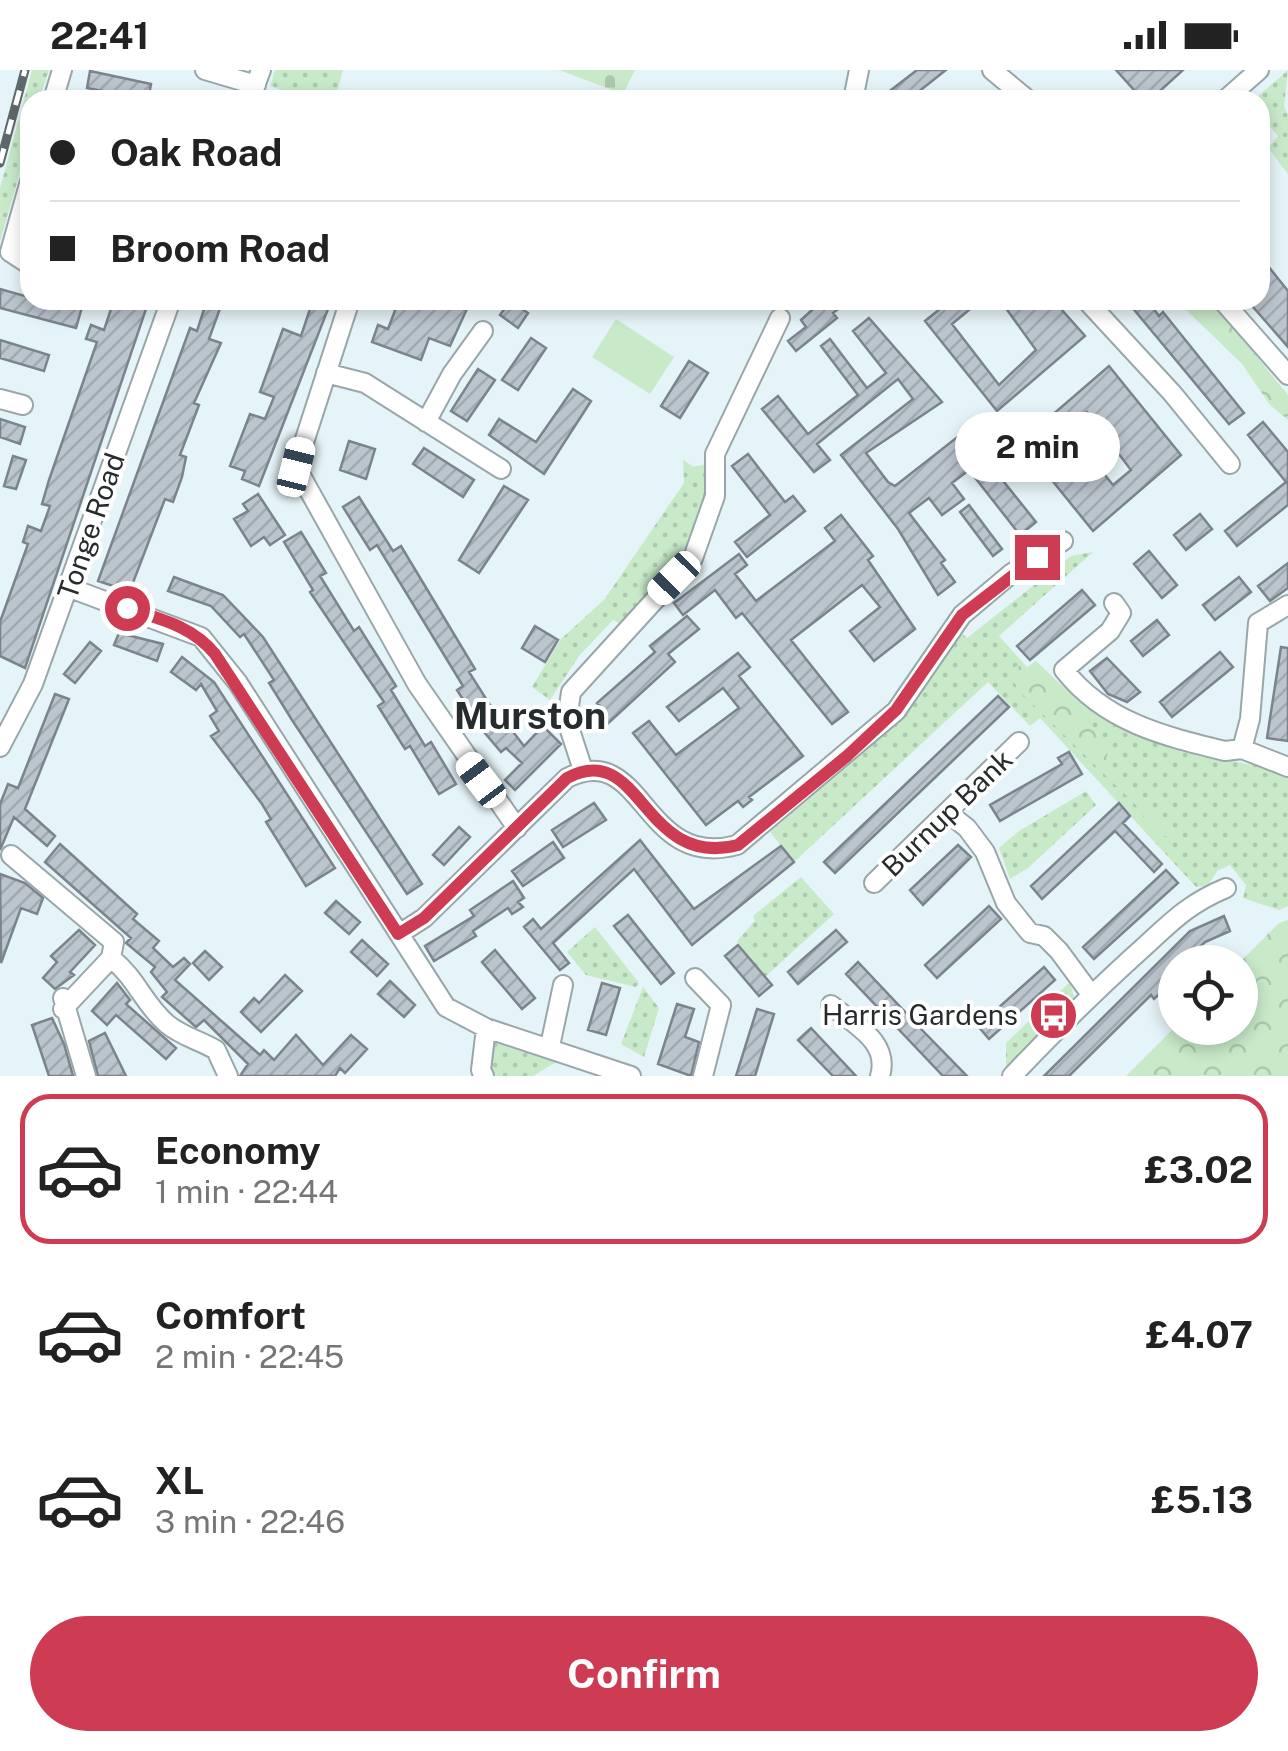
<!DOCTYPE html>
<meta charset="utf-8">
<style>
:root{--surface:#fff;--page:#f2f2f2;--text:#222;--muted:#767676;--line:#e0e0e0;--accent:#cd3c53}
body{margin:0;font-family:"Public Sans",sans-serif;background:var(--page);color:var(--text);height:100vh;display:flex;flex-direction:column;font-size:38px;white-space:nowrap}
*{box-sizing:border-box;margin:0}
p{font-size:32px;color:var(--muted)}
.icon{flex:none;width:55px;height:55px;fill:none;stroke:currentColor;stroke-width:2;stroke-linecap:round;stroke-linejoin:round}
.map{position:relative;height:1006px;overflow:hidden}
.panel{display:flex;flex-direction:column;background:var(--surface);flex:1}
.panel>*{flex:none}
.guide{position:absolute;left:20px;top:20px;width:1250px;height:220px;border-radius:30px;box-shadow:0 5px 15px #0003;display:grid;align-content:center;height:220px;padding:0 30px;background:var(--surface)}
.fabs{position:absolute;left:1158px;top:875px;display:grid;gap:20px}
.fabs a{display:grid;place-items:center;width:100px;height:100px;border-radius:50%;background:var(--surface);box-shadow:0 5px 15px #0003;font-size:50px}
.end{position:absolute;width:45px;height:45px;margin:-22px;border:12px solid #cd3c53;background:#fff;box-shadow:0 0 0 5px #fff}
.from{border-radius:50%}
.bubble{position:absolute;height:70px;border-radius:35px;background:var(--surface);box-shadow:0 5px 15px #0003;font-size:32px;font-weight:700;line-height:70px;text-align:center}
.car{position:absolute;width:30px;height:60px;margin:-30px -15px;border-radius:12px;box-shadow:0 0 8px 2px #0007;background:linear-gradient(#fff 24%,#345 0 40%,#fff 0 76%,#345 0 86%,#fff 0)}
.guide b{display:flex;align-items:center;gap:35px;height:95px;font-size:38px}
.guide b+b{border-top:2px solid var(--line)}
.guide i{width:25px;height:25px;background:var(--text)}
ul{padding:18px 0 0;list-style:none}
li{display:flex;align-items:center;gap:30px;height:150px;margin:0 20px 15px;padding:0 10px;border:5px solid transparent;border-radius:30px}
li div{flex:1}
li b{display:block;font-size:38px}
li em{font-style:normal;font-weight:700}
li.selected{border-color:var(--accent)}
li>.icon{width:90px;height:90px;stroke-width:1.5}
.cta{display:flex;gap:20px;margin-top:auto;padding:20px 30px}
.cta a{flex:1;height:115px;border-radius:60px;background:var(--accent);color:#fff;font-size:40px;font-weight:700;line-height:115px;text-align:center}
.status{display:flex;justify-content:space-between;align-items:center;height:70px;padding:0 50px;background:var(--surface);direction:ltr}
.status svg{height:28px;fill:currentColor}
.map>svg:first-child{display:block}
.grass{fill:url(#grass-dots)}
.forest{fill:url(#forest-crowns)}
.cemetery{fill:url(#cemetery-stones)}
.pitch{fill:#c8eac9}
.building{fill:url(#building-hatch);stroke:#7b848d;stroke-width:2.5;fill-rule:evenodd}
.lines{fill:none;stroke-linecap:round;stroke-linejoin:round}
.minor-casing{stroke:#99a7aa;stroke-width:22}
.minor{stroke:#fff;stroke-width:18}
.rail-casing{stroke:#5e6769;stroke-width:9}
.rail{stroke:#fff;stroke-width:5;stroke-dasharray:15;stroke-linecap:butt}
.route{stroke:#cd3c53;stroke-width:12}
.labels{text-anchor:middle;stroke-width:8;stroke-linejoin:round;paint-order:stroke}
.street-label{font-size:28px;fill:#262c2d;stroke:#fff}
.poi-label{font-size:28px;fill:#262c2d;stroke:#fff;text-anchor:end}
.district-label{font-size:38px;font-weight:bold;fill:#262c2d;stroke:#fff}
</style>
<div class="status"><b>22:41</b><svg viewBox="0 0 49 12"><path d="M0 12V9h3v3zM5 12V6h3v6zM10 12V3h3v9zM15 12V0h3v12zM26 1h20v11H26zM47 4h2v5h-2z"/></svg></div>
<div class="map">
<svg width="1288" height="1006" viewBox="0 0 1288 1006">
<defs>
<pattern id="grass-dots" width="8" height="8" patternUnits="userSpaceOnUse" patternTransform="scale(2.5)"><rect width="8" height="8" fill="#c8eac9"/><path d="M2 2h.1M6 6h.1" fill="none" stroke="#acc9ad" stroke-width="1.8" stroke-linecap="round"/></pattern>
<pattern id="forest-crowns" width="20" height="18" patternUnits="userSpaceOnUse" patternTransform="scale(2.5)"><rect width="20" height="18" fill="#c8eac9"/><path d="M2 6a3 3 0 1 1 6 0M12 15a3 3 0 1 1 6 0" fill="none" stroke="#acc9ad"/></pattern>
<pattern id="cemetery-stones" width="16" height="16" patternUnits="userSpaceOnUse" patternTransform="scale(2.5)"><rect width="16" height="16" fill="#c8eac9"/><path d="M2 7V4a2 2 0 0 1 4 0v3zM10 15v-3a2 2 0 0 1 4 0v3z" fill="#acc9ad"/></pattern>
<pattern id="building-hatch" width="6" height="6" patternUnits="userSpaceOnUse" patternTransform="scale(2.5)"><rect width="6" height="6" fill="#bbc5ce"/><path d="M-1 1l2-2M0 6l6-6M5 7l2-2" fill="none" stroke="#a1a9b1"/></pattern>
</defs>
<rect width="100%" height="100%" fill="#e5f4f8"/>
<path class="grass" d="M32,0H49L39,30H30V66L0,172V118Z
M275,0H343L335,30H311L270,16Z
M1288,0L1284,36L1288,45V104L1268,78L1278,66L1260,44V30H1254Z
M683,390L694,397L709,393C706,468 669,502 621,554L613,550L579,586L550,630L532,617L561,569L604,530L684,413Z
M1093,482L999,566L1027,597L1036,591C1055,609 1074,628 1095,643C1150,681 1226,686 1288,704V836L1279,840L1243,828L1246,815L1230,795L1217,801L1208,816L1196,817L1040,648L1030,656L988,612L794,792L770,762L909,639L959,561L967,568L1071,486Z
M1086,721L1096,735L1028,798L1010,809L999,778L1019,761Z
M801,807L834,844L765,907L737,871L755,851L753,846Z
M595,857L639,913L636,917L586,905L567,882Z
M1070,912L1074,927L1069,937L1006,999V973Z
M643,917L659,938L644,987L621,974Z
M494,972L558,991L533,1006H489V974Z"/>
<path class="forest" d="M1176,230H1211L1288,325V350L1270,335L1242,294Z
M1036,591L1088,643L1091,657L1107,672L1106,700L1111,708L1119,707C1134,722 1162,742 1172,757L1170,766L1159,767L1135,734L1019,621L1011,606L1016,596L1028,597Z
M1288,850V1006H1126L1175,957L1240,958V892L1279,853Z"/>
<path class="cemetery" d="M559,0H635L623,24Z"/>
<path class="pitch" d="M616,249L674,287L650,324L592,287Z"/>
<path class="building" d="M917,0H946L908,30H878Z
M1116,0H1183L1150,30H1143Z
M90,1L151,14L148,30L87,18Z
M1260,186L1288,221V277L1247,230H1260Z
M0,219L70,239L73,230H84L76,258L0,238Z
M114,230H149L25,598L0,586V552L28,474L23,472L28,456L41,461L50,436L42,434L49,410L97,272L86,269L91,255L104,260Z
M207,230H223L209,269L221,273L194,333L199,335L180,385L186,387L182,407L173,432L165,429L131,518L118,513L116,517L98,511L190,258L197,261Z
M313,230L330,234L259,416L242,409L245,401L230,396L250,344L265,349L274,327L260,322L283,259L301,266Z
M399,230H471L450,276L429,268L421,290L372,272L378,255L388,259Z
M823,230H850L833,243L837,248L796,281L788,271L806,257L801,250Z
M951,230H981L952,254L999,315L1036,280L1000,230H1053L1085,266L997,341L925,251Z
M1126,230H1147L1159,246L1163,242L1244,343L1229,354Z
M510,231L528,243L518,258L500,245Z
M869,248L942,332L866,383L888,412L895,416L969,358L980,373L976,377L1036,452L1020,465L969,400L952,413L964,429L942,445L929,428L909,443L945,490L941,493L955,512L938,525L898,459L841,385L913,329L898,309L817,374L830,390L814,402L762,339L778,326L808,364L858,325L821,276L830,269L867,318L886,303L853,261Z
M531,268L546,278L518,320L502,310Z
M0,270L49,285L44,301L0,288Z
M689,291L708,303L680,348L661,336Z
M1109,296L1181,385L1093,461L1021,372ZM1087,342L1131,400L1113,415L1067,358Z
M478,299L495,310L467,351L451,341Z
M573,319L591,331L544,404L489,365L499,349L536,372Z
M0,349L25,357L20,374L0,367Z
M1263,352L1288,382V435L1237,476L1225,461L1286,412L1248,365Z
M349,371L375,379L366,409L340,400Z
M424,378L474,410L463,427L413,394Z
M748,384L785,432L793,426L805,441L747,487L735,472L770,445L732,396Z
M13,386L26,390L16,419L4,416Z
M504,416L528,430L479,503L459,490Z
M258,424L285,465L270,475L264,467L251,476L234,449L248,441L243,434Z
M359,427L393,481L401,476L475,599L469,602L504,657L507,654L524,676L543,656L561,674L515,720L505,710L522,693L506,678L501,682L484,662L457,620L463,616L377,475L370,480L343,437Z
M969,435L1002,479L993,486L960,442Z
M1200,444L1212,459L1186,480L1174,465Z
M841,445L873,486L868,490L915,559L874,591L850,561L880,537L862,515L791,570L848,642L832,654L742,543L736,548L715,520L683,545L674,533L739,484L747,495L735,504L756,531L835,471L825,458Z
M301,462L326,503L320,506L354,561L359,557L396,616L391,620L425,676L431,672L456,714L439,724L410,676L405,679L378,636L384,632L310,522L313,520L284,472Z
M1149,481L1177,515L1162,528L1134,494Z
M1288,493V518L1270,531L1258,516Z
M174,507L223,525L263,567L422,814L407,824L292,650L269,613L274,610L244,564L240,567L211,536L168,521Z
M1239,507L1251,522L1215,550L1203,535Z
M1082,520L1095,535L1030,590L1017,576Z
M687,546L699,559L668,584L675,592L603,658L591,643L600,636L597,633L655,582L650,576Z
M1157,550L1169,565L1143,586L1131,571Z
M535,556L558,570L545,592L522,578Z
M119,563L163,574L157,591L114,575Z
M90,572L101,581L75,613L64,604Z
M1281,577L1288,578V671L1267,668Z
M1220,582L1233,597L1172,647L1160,632Z
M738,583L750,597L739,606L803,686L749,727L752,730L743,737L738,731L706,755L633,663L649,651L676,685L739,638L723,618L679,651L667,637Z
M182,587L214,612L335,798L306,816L266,752L271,749L262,734L211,666L219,661L210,646L217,641L201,614L196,620L171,602Z
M1107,588L1140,622L1127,632L1108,624L1090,601Z
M55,624L69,629L25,739L55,766L47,776L14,747L0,780V734L8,714L18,718Z
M998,626L1009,637L835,803L824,792Z
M1069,682L1082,704L1000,751L990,735L1062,694L1058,688Z
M594,733L606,750L563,777L552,760Z
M1119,733L1130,746L1123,753L1162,794L1154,802L1115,761L1042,829L1031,816Z
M459,757L470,767L444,795L433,785Z
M640,770L694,839L781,776L794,792L692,875L634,799L553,873L569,893L560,900L524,857L533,849L541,859Z
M553,772L564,788L523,816L512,801Z
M60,774L137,844L133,849L159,871L153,878L173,897L184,888L190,894L175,910L260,985L264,980L274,990L296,965L323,995L351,965L367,979L345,1003L340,998L335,1006H240L248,994L204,950L196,957L162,927L167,922L151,902L155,897L126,873L131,868L45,792Z
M958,775L971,787L923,835L910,820Z
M1166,800L1178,813L1094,889L1083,877Z
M0,804L25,813L43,828L37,844L21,838L1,893Z
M513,811L524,828L518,832L523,837L512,844L508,838L473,861L476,866L434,891L425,876L474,846L470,840Z
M336,831L360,852L349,864L325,843Z
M989,836L1001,849L937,908L925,895Z
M628,845L674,903L661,914L614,856Z
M1224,846L1230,861L1205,872L1184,892H1175V900L1163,911L1168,916L1154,929L1151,925L1069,1006H1044L1190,861Z
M79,860L95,875L70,902L74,905L55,919L43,908L57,892L51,886Z
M836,860L847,872L798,914L788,902Z
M362,870L388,894L377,906L351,882Z
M738,875L772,915L759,926L725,886Z
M495,880L535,928L522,939L482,892Z
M205,881L222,897L209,910L193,893Z
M858,892L923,961L967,1006H943L903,964L846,904Z
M1044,897L1055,910L989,969L978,956Z
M285,905L302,921L261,962L241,942L254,928L259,933Z
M390,911L415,935L404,947L378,924Z
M117,913L130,930L126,934L176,978L166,989L116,945L107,955L92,941Z
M602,913L620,918L606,965L588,960Z
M677,934L694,939L685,967L699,972L691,1006L658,994Z
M757,939L774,944L755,1006H736Z
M52,948L64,974L73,1006H49L32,955Z
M811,958L856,1006H833L798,970Z
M105,963L126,1006H98L89,971Z"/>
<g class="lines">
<defs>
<path id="minor" d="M205,0L256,15
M992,0L1028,30
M53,30L62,0
M250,30L261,0
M853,30L859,0
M1225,30L1259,0
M30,111L10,182L30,195
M350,230L296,397L417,614L517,758
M1086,230L1172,323L1230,394
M1222,230L1288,305
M326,303L365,313L501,399
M0,329L23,335
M426,352L452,304L483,261
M70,518L201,567L238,613L446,937L486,958L631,1006
M1114,533L1121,543L1110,561L1064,600C1105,652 1163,666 1225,681L1242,679L1288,697
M0,677L33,614L171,230
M1242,679L1250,649L1258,553L1288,535
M583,700L567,651L571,622L693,488L715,426V384L780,248
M947,742L967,758L985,782L1006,833L1030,863L1044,866L1059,881L1090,923
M11,785L114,872L111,888C138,910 142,932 167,954C183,967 199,970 216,980L228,1006
M874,813L1019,672
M399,864L424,848L567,708C644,669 642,801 737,775L896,641L962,545L1012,503L1063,471
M695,908L721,935L703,1006
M63,928L86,1006
M831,935C855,955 890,972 880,1006
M63,939L111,888
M550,976L563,915
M484,1006L481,1000L486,958
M1012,1006C1052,964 1091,925 1134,886C1167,857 1183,836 1226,818"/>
</defs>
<use href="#minor" class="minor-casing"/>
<use href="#minor" class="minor"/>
<defs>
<path id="rail" d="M0,93L25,0"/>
</defs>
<use href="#rail" class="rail-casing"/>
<use href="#rail" class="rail"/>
</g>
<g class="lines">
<path class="route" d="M127,538C160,549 192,556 215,584L398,864L424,848L567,708C642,668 642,800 738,775L847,686L896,640L962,545L1037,487"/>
</g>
<defs>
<symbol id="bus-disc" viewBox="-11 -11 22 22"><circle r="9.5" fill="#cd3c53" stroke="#fff"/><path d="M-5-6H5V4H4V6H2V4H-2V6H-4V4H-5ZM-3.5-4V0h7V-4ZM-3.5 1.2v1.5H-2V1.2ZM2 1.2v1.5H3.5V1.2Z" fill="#fff"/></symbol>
</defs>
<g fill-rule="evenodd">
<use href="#bus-disc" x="1026" y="918" width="55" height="55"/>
</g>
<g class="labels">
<g class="street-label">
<text transform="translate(91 456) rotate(-71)" y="10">Tonge Road</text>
<text transform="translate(947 743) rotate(-44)" y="10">Burnup Bank</text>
</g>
<g class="poi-label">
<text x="1018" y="955">Harris Gardens</text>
</g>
<g class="district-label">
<text x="530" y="659">Murston</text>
</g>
</g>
</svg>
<div class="fabs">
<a><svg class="icon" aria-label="locate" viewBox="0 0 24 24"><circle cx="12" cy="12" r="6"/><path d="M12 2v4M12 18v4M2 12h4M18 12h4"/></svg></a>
</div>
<i class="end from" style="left:127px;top:538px"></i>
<i class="end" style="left:1037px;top:487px"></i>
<div class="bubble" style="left:955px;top:342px;width:165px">2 min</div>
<i class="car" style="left:296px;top:397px;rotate:14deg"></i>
<i class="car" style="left:674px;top:508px;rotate:224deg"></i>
<i class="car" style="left:481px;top:710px;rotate:323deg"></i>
<div class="guide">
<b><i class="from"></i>Oak Road</b>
<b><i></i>Broom Road</b>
</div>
</div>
<section class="panel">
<ul>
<li class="selected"><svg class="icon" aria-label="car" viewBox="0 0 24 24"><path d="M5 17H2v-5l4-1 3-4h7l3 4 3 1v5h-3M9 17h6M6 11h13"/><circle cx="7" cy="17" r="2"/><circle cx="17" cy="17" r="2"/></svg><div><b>Economy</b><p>1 min · 22:44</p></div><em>£3.02</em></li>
<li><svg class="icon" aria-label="car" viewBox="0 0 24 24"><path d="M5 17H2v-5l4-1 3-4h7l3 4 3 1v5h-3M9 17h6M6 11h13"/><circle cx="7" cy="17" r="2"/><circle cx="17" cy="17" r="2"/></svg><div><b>Comfort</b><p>2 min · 22:45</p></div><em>£4.07</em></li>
<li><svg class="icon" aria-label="car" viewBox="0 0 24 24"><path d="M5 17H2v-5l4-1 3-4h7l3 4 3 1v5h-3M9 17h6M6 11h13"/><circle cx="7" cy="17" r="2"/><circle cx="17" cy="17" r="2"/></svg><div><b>XL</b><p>3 min · 22:46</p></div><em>£5.13</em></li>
</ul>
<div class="cta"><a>Confirm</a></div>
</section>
